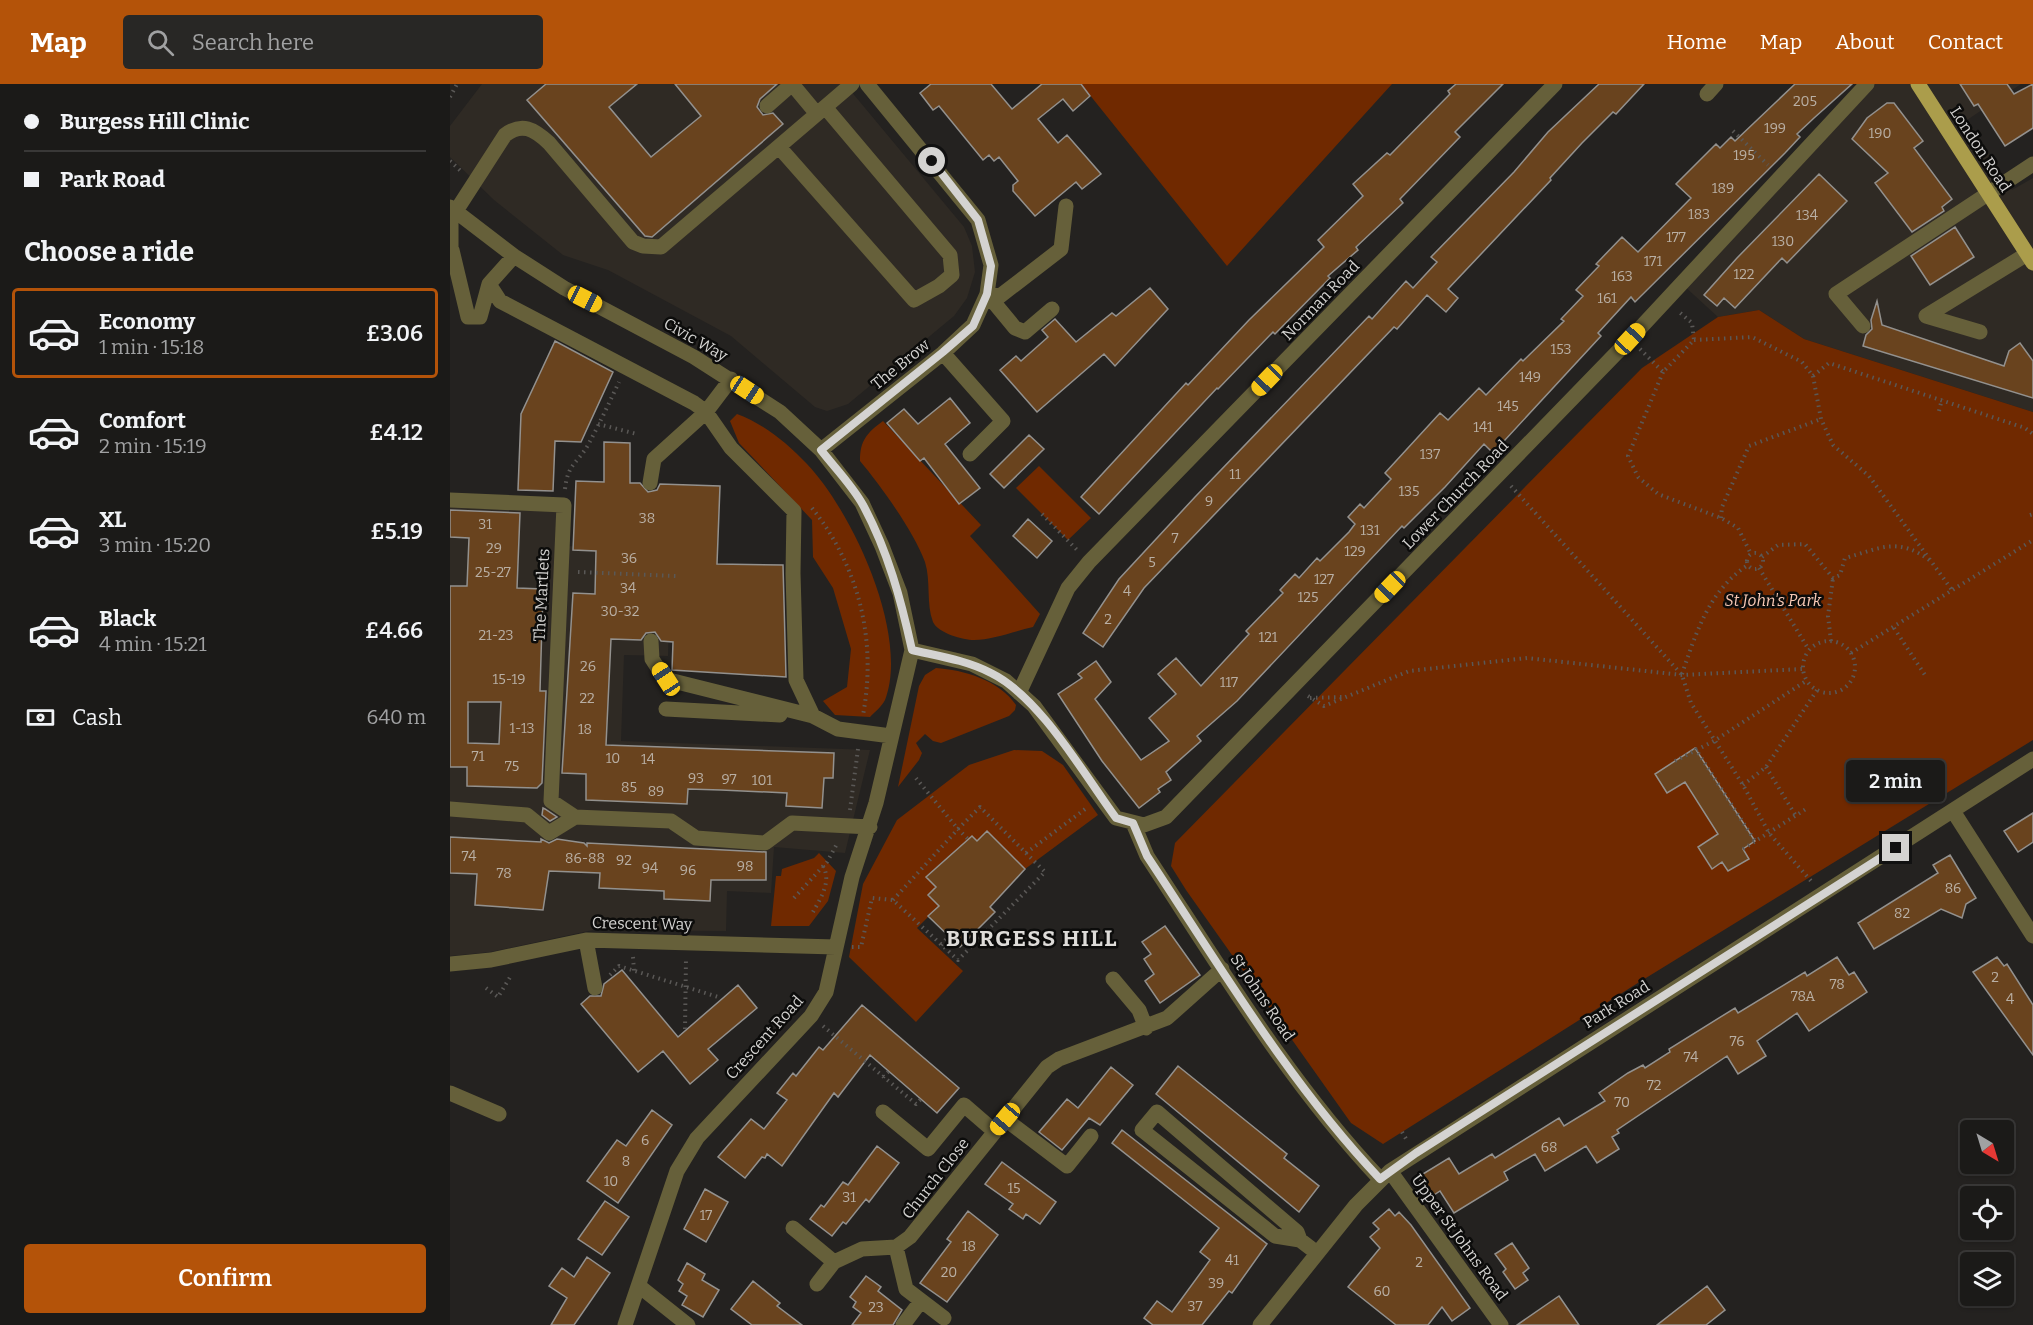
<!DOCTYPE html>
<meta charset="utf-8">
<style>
:root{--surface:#1b1a18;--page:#282725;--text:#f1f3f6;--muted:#a0a1a2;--line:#393837;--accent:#b45309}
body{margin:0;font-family:Bitter,serif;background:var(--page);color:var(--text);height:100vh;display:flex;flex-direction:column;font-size:22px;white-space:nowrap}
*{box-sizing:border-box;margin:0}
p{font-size:20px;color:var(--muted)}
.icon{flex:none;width:33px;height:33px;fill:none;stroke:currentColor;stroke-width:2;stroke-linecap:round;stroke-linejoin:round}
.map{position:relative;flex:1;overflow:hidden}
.panel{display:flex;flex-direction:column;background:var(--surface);width:450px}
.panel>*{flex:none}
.hud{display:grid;align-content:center;height:132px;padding:0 24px;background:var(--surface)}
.needle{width:39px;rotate:142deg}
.buttons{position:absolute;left:1510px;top:1036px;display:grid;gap:12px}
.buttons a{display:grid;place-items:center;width:54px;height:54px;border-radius:6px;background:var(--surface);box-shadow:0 2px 4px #0004,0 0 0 2px var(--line);font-size:30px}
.end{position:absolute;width:27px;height:27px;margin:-14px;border:8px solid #d4d3d1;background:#111;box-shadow:0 0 0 3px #111}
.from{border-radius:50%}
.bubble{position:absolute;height:42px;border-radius:6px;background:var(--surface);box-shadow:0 2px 4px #0004,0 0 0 2px var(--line);font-size:20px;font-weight:600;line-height:42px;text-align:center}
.car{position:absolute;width:18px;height:36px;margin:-18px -9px;border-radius:8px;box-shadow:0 0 4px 2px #0007;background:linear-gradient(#f5c518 24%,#345 0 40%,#f5c518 0 76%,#345 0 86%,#f5c518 0)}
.hud b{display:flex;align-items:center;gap:21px;height:57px;font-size:22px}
.hud b+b{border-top:2px solid var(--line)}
.hud i{width:15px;height:15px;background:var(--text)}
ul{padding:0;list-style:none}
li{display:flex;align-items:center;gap:18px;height:90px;margin:0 12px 9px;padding:0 12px;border:3px solid transparent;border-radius:6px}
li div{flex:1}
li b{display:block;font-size:22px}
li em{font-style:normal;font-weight:600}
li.current{border-color:var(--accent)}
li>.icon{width:54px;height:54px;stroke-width:1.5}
h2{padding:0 24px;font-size:27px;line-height:72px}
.pay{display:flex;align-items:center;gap:15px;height:66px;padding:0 24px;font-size:22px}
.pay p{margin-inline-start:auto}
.cta{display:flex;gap:12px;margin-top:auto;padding:12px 24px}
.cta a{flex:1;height:69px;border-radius:6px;background:var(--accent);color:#fff;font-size:24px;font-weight:600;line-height:69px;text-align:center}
header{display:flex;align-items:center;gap:36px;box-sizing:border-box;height:84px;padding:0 30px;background:var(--accent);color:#fff}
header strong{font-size:28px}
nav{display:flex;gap:33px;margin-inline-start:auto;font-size:21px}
.search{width:420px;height:54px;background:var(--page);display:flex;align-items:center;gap:15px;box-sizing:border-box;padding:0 21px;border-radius:6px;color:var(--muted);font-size:22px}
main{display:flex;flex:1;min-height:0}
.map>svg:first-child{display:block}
.built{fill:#2f2a24}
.green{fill:#702900}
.building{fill:#69431e;stroke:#93918e;stroke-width:1.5;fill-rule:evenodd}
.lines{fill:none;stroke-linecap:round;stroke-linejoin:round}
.path{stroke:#5a5856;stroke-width:4;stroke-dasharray:1.5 4.5;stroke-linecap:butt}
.minor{stroke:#66603a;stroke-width:15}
.major{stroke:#ab9d4b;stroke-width:15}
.route{stroke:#d4d3d1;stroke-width:8}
.labels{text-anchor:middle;stroke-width:5;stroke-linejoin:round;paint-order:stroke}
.number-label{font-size:14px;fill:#b9afa4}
.street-label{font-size:16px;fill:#d4d3d1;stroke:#0c0c0b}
.park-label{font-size:16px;font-style:italic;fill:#f9c9b5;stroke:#0c0c0b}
.district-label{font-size:22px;font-weight:bold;letter-spacing:1.5px;fill:#dedcd9;stroke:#0c0c0b}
</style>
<header>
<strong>Map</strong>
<div class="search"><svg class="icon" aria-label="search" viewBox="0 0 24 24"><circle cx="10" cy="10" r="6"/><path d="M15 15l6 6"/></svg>Search here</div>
<nav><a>Home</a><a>Map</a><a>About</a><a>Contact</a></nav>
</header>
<main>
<section class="panel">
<div class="hud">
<b><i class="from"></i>Burgess Hill Clinic</b>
<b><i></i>Park Road</b>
</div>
<h2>Choose a ride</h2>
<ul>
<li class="current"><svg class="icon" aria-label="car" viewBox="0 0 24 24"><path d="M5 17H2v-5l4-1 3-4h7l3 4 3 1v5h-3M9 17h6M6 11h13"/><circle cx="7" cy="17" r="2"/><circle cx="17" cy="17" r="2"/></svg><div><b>Economy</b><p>1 min · 15:18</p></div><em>£3.06</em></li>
<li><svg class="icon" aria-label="car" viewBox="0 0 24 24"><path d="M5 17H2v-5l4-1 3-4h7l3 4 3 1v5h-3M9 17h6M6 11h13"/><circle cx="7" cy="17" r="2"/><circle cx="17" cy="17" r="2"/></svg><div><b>Comfort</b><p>2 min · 15:19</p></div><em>£4.12</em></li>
<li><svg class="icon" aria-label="car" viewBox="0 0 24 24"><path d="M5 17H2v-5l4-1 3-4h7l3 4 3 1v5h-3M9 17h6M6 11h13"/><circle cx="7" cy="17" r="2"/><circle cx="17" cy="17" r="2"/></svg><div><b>XL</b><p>3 min · 15:20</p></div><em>£5.19</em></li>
<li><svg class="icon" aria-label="car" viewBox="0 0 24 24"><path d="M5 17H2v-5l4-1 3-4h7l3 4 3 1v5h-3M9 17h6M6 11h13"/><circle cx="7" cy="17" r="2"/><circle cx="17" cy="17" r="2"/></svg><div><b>Black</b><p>4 min · 15:21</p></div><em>£4.66</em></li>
</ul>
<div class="pay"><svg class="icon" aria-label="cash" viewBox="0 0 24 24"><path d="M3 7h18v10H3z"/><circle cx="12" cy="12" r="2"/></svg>Cash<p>640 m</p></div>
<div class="cta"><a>Confirm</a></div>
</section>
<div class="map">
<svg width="1583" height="1241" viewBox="0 0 1583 1241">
<rect width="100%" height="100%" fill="#242220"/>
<path class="built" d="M32,0H395L514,143L522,162L525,188L517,214L504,232L398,320L377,327L365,323L281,252L158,186L113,171L44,116L0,73V42Z
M1417,0H1571L1517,36L1562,106L1583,94V328L1354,255L1309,226L1268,233L1232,200Z
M0,412L119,417L116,462L221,466L218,572L174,571L171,657L420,666L395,769L324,763L321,809L277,807L276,847L143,846L40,868L0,872Z"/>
<path class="green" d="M631,0H942L777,182Z
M1309,226L1354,255L1583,328V656L1191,897L933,1060L901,1039L736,806L721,782L725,759L1192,284L1268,233Z
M287,330C314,340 337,359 357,380C402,427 460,551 435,616C432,622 425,628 420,633L385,631L373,617L397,603L401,565L383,504L363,473L362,436L289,359L280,337Z
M433,337L531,441L520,452L590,530L583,543C565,547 542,556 524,556C513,556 488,549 483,538C476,520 481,497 475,478C464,448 431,402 410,377C410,356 417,349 433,337Z
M589,382L641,434L618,456L566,404Z
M486,584C514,586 549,596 566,621L565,626L559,632L491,659L483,657L475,650L466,659L472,669L469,676L448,703L469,602L475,591Z
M564,666L592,667L613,681L648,731L575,785L537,747L527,757L521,752L501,784L494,776L477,793L486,803L478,812L489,822L467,844L513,887L466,938L399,873L413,800L447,736L519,681Z
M369,769L386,787L378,817L359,842H321L326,792H331L332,785L364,774Z"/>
<path class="building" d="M96,0H187L159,23L201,73L251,32L225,0H327L310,15L307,23L313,31L323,29L333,40L202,153L195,152L77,16Z
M481,0H541L562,25L592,0H631L640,12L623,27L613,15L588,35L608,59L617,51L651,90L632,105L626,98L585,132L563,107V101L568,97L549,73L544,77L539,71L533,76L489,22L483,26L470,9Z
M1006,0H1053L1005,48L1010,53L950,115L953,119L906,163L908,166L878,192L880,194L825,250L823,248L768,305L767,304L649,430L631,413L736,299L738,301L799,236L874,163L868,156L913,112L903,100L937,69L940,71L1000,10L998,7Z
M1149,0H1194L1166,30L1163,28L1132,59L1100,94L1101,96L998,205L1008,214L996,228L977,211L947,245L944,243L694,504L653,563L633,549L669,495L745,413L919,232L922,235L956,197L963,204L987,178L981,173L1064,88L1098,48Z
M1345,0H1402L1364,34L1347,50L1350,53L1335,69L1185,218L1181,213L1148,249L1151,252L1043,369L1034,360L995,403L954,444L952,442L787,617L747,652L751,657L716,688L721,696L708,705L710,708L689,724L652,677L608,610L632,594L628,590L646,577L661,598L645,615L691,676L719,657L699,634L726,610L708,590L726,574L751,602L799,550L796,547L833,509L830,506L845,490L849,494L867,474L870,477L899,448L905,440L898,433L910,420L914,424L941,395L935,389L990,329L998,336L1029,304L1036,311L1071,275L1073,277L1114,237L1111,235L1133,212L1126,206L1149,182L1146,180L1172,153L1188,168L1241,114L1226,100L1266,60L1270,64L1281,53L1285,57Z
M1510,0H1557L1564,10L1583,0V44L1555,62L1528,20L1524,22Z
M1437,19H1444L1473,57L1464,64L1502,115L1492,123L1494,127L1462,148L1425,99L1438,89L1402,55L1417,34Z
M1369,90L1397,117L1337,179L1332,174L1285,224L1274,214L1267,222L1254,211L1287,174Z
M1505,143L1524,173L1480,201L1461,172Z
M700,204L718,225L665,282L654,270L587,328L550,286L566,272L571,277L598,253L592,246L605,235L626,258L662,229L666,232Z
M1427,217L1432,241L1554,282L1559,267L1570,259L1583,277V314L1413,262L1416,251L1422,245L1421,236Z
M105,257L163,288L131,358L105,357L103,407L68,406L71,330Z
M500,314L520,339L495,360L530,404L509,420L474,374L470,377L437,339L454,325L468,340Z
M579,351L594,365L554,404L540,390Z
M154,358L180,359V399H190L198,408L207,406L210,400L270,402L267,480L333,481L336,593L222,586L223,558L211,557L205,548L196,549L191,556L161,555L156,661L384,669L383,694H374L372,724L336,722L337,709L271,706L238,705L237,720L136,716V690L112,689L123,509L145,510L146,467L123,466L126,397L154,398Z
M0,426L70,429L67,504L93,505L90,607H96L92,699L87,704L17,702V683H0V502H17L19,454L0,453ZM18,618H51L49,660L18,659Z
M578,435L602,457L587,474L563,452Z
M1245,664L1305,757L1293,765L1299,775L1278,787L1272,778L1262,785L1248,763L1268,750L1235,698L1217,709L1205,690Z
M93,724L95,725L107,733L100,737L92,731Z
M1583,729V758L1568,768L1554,747Z
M537,747L575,785L540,823L545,828L510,863L478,832L489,822L478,811L486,803L476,793L522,752L527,757Z
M0,753L91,758V755L99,759L107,755L134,759L137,762V759L316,768V796H261L260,817L214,815V807L149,804L150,789L99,787L93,826L25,821L27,790L0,789Z
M1500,771L1526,814L1516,820L1512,834L1491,825L1424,865L1408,839L1488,789L1483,781Z
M715,842L750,891L710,919L695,897L704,890L694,875L701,870L692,858Z
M1387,873L1399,891L1404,888L1417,908L1359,947L1347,929L1307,957L1316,972L1288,990L1277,972L1167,1046L1169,1049L1162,1053L1169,1065L1147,1079L1136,1062L1095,1087L1085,1070L1054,1088L1058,1096L1004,1129L990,1107L981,1113L968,1093L999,1074L1009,1090L1042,1070L1045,1074L1109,1034L1114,1042L1155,1017L1149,1009L1178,989L1193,981L1195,984L1220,968L1219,965L1285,924L1288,929L1355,888L1357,892Z
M1547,873L1554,882L1557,880L1583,921V971L1523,888Z
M172,886L228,953L288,901L307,924L258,965L268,976L240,1000L213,967L188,988L131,920L140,912H151L154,900Z
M412,921L509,1004L487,1029L420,971L388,1013L384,1009L332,1082L317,1070L315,1074L312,1073L295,1094L268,1073L301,1035L314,1045L337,1016L327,1009L343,989L346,992L369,963L373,966Z
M728,982L837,1070L834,1074L869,1102L849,1128L706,1010Z
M661,983L683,1001L650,1041L639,1034L612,1066L589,1048L617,1015L628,1024Z
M202,1026L222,1041L168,1119L137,1097L167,1056L176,1062Z
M672,1046L817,1160L782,1209L779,1207L752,1241H703L694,1234L707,1217L722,1228L760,1176L750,1168L769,1144L662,1059Z
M427,1062L449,1079L419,1118L416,1115L396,1140L393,1138L382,1152L360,1135L371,1121L374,1123L393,1098L398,1101Z
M552,1078L606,1118L590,1140L576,1130L573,1135L559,1125L563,1120L535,1100Z
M255,1105L278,1118L256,1158L234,1145Z
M155,1117L179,1133L152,1171L128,1155Z
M939,1125L945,1132L949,1128L961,1141L1020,1224L1002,1237L992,1223L978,1241H946L898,1203L930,1164L920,1153L929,1145L923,1139Z
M518,1127L548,1151L497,1218L470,1199L501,1158L497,1155Z
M1062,1159L1079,1184L1073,1189L1078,1196L1065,1205L1053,1188L1056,1185L1045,1170Z
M137,1173L160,1189L124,1241H101L117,1214L99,1202L112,1184L124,1193Z
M237,1179L255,1190L252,1196L269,1206L253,1233L232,1221L237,1212L229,1207L233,1200L228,1196Z
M416,1192L431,1203L428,1207L452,1226L443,1241H402L411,1229L403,1223L406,1218L400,1213Z
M303,1197L330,1219L327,1222L352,1241H302L281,1225Z
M1257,1202L1275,1226L1256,1241H1207Z
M1109,1212L1129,1241H1067Z"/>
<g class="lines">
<path class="path" d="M0,13L7,0
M1283,47L1318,81
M0,77L13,89
M1244,256L1302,253L1352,278L1363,292L1379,279L1575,344L1583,350
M1190,265L1213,288L1244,256L1242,239L1228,227
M1213,288L1178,372L1188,393L1208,410L1271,434L1288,444L1301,470
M1363,292L1371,335L1383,361L1419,392L1502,506
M1489,327L1492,315
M148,340L187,350
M1061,402L1232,591L1241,619L1293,701L1319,749L1361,797
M115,405C118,379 127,380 138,361C149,341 159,319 169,298
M362,424C409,483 427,556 413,631
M592,430L628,467
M1580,431L1583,430
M1271,434L1272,423L1299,362L1371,335
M1297 477a8 8 0 1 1 16 0a8 8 0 1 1-16 0Z
M1312,473L1328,461L1355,460L1383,494L1390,491L1395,474C1432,464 1448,452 1482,478
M1309,484L1359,566
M128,488L226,492
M1444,544L1477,594
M1353 583a26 26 0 1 1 52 0a26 26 0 1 1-52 0Z
M1381,557L1378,532L1383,494
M1401,569L1583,456
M1232,590C1246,549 1259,506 1298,481
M858,612L874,622L959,587L1077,574L1232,591L1352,585
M860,614L892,613
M1245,664L1305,757
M1225,677L1264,657L1356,597
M1316,683L1346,732
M1293,701L1316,683L1367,606
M400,726L408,665
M1293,765L1356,725
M576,769L638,723
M344,814L377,778L388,758
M443,816L508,745L518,755
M363,828C370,815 382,798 373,782
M491,861L499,852
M402,863H411L422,814L443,816L508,876L595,788L530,723L508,745L465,693
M183,873L184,887
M160,891L169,882L268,913
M36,904L48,913L62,890
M373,942L466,1020L471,1015
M235,945L236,874
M433,993L439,987
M952,1048L958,1058"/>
<path class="minor" d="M417,0L528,136L541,181L537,210L565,244L575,248L602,225
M1257,10L1266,0
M317,22L342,0L367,30
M329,63L464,216L489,202L502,191L500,171L375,23
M0,123L64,172L114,204L244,273L330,328L371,366L412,419L432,462L450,509L462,566L426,719L402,793L376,908L361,932L247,1054L227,1087L175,1241
M1,124V175
M6,127L55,51C72,38 84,45 99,59L183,158L193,162L211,163L402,0
M2,166L18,233H30L39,200L64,172
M39,200L50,217L244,319L256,328L281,364L344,427L343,489L346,596L363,632L388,645L441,652
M1413,242L1386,210L1583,80
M1530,248L1476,232L1577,170
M493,269L553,337L520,370
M371,366L493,269L523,241L537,210L550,212L611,165L616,122
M200,399L204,375L256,328L281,295
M0,416L114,421L101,717L125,733
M201,557L202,575L215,595L363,632
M462,566L522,580L556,597L584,622L666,734L694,741L716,733L1180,255L1417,0
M569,609L618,504L639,478L1105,0
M216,625L330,631
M0,725L77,731L99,749L125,733L221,737L246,754L315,759L342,739L420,743
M1503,727L1583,852
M683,739L697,772C770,883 839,999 930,1095
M136,856L145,904
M0,880L41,876L136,856L386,863
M663,895L689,926L696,944
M0,1009L49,1030
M433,1028L478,1065L514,1021L544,1047
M555,1035L617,1082L641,1052
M940,1087L1051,1241
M343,1144L384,1178L367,1200
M850,1156L847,1148L707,1028L692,1046L825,1152L850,1156L867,1169
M446,1163L456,1205L494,1234
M384,1178L412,1165L446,1163L460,1153L597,983L609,975L717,934L772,885
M189,1202L238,1241
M453,1241L471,1217
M810,1241L906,1121L940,1087L1583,675"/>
<path class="major" d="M1468,0L1583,179"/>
</g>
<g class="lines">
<path class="route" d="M482,77L528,136L541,182L537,210L523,242L493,268L371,366C384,383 402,401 413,421C438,467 451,516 462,566C488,572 516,576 541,589C590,613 633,689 666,734L683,739L697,772C770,882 839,999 930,1095L966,1069L1446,764"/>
</g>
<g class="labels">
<g class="number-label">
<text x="1355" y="22">205</text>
<text x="1325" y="49">199</text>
<text x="1430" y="54">190</text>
<text x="1294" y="76">195</text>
<text x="1273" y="109">189</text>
<text x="1249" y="135">183</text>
<text x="1357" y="136">134</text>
<text x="1226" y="158">177</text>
<text x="1333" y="162">130</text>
<text x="1203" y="182">171</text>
<text x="1294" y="195">122</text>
<text x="1172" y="197">163</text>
<text x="1157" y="219">161</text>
<text x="1111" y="270">153</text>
<text x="1080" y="298">149</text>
<text x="1058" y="327">145</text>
<text x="1033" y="348">141</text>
<text x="980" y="375">137</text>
<text x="785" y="395">11</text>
<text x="959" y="412">135</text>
<text x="759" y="422">9</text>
<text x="197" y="439">38</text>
<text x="35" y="445">31</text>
<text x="920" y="451">131</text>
<text x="725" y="459">7</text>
<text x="44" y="469">29</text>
<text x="905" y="472">129</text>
<text x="179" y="479">36</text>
<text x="702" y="483">5</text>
<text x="43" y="493">25-27</text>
<text x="874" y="500">127</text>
<text x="178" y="509">34</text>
<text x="677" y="512">4</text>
<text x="858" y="518">125</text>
<text x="170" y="532">30-32</text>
<text x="658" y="540">2</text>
<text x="46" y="556">21-23</text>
<text x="818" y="558">121</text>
<text x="138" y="587">26</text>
<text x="59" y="600">15-19</text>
<text x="779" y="603">117</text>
<text x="137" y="619">22</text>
<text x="72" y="649">1-13</text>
<text x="135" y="650">18</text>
<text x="28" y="677">71</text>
<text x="163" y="679">10</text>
<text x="198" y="680">14</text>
<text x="62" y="687">75</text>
<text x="246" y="699">93</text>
<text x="279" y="700">97</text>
<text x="312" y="701">101</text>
<text x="179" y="708">85</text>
<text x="206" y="712">89</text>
<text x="19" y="777">74</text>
<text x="135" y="779">86-88</text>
<text x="174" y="781">92</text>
<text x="295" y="787">98</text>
<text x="200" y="789">94</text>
<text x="238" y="791">96</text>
<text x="54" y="794">78</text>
<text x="1503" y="809">86</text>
<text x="1452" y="834">82</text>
<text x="1545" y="898">2</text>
<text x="1387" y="905">78</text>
<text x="1353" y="917">78A</text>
<text x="1560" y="920">4</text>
<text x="1287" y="962">76</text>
<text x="1241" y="978">74</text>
<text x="1204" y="1006">72</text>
<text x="1172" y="1023">70</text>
<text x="195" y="1061">6</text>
<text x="1099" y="1068">68</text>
<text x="176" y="1082">8</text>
<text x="161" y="1102">10</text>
<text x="564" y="1109">15</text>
<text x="399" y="1118">31</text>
<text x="256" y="1136">17</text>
<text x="519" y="1167">18</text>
<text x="782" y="1181">41</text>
<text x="969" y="1183">2</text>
<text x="499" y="1193">20</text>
<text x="766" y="1204">39</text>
<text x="932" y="1212">60</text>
<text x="745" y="1227">37</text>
<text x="426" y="1228">23</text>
</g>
<g class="street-label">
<text transform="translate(1531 65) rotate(57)" y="6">London Road</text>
<text transform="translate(870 216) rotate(-46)" y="6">Norman Road</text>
<text transform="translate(246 255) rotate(30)" y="6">Civic Way</text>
<text transform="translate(450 280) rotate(-39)" y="6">The Brow</text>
<text transform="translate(1005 410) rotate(-46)" y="6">Lower Church Road</text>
<text transform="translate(91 511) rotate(-87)" y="6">The Martlets</text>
<text transform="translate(192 839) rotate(1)" y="6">Crescent Way</text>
<text transform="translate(813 913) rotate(56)" y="6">St Johns Road</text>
<text transform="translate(1166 920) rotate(-32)" y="6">Park Road</text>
<text transform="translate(314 953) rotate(-48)" y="6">Crescent Road</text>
<text transform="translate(485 1094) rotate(-52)" y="6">Church Close</text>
<text transform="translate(1010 1153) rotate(54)" y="6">Upper St Johns Road</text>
</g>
<g class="park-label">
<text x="1323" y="522">St John's Park</text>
</g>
<g class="district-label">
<text x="582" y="862">BURGESS HILL</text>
</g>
</g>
</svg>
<div class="buttons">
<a><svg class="needle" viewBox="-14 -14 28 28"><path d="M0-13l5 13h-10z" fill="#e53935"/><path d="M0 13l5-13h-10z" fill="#a0a1a2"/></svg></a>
<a><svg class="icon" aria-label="locate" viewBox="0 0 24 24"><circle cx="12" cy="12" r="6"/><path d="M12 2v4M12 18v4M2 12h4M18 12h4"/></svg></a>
<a><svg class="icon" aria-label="layers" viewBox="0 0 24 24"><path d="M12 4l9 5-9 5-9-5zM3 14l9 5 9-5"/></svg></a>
</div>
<i class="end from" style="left:482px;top:77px"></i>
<i class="end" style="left:1446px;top:764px"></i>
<div class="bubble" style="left:1396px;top:676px;width:99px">2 min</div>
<i class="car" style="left:135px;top:215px;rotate:117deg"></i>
<i class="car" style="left:1180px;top:255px;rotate:43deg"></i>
<i class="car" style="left:817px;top:296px;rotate:224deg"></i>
<i class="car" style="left:297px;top:306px;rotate:123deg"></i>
<i class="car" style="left:940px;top:503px;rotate:224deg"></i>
<i class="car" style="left:216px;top:595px;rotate:327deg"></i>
<i class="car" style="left:555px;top:1035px;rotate:220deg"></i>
</div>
</main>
